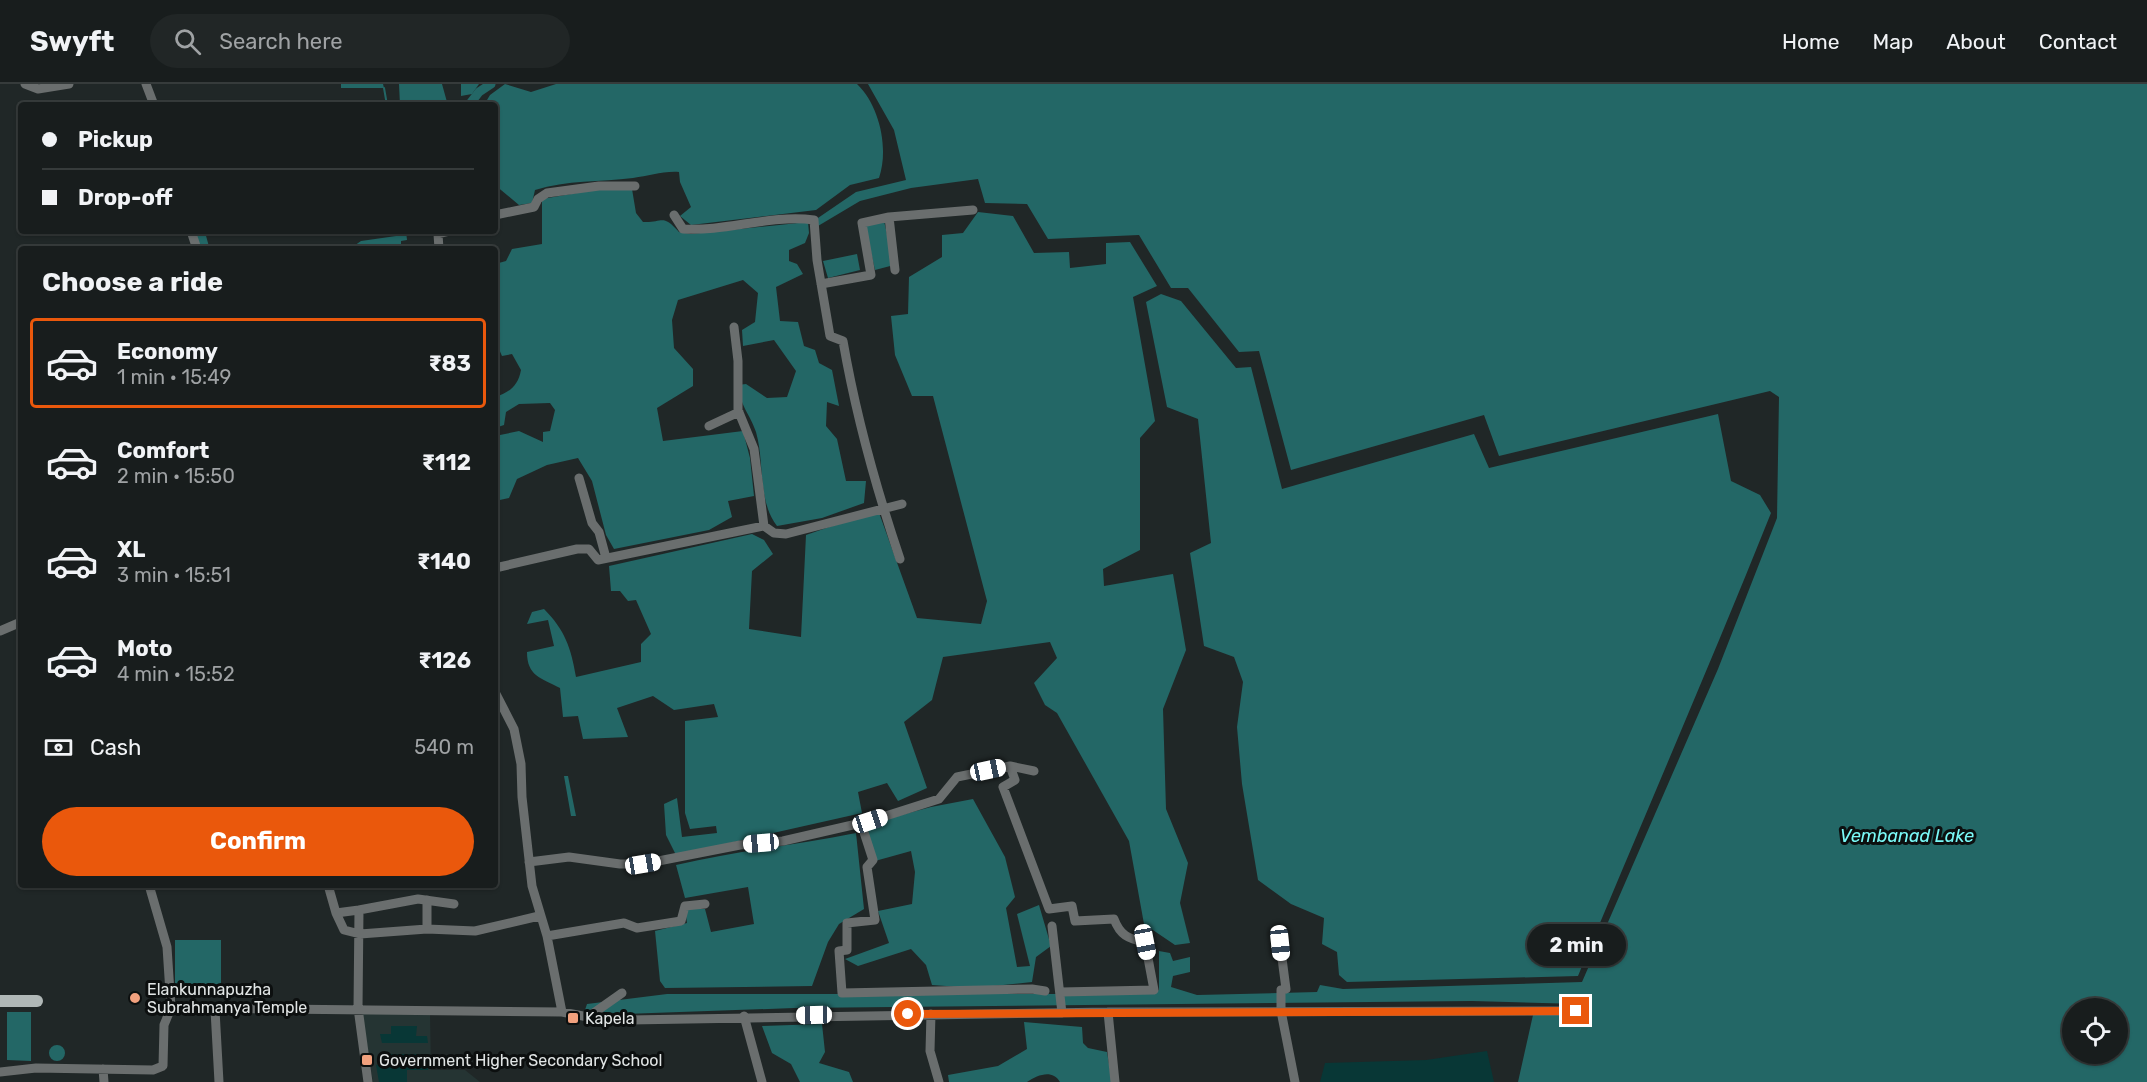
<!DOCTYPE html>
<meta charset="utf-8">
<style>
:root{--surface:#181d1d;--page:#212626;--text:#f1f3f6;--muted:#9fa2a4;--line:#363b3b;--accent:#ea580c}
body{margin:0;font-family:Rubik,sans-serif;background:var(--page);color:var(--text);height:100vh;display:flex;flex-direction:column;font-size:22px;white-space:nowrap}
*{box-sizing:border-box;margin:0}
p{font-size:20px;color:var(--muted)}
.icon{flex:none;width:33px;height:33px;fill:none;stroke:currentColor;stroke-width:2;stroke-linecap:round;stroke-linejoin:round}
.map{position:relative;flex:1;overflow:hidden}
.panel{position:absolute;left:18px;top:162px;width:480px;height:642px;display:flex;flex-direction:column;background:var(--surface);border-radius:6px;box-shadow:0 2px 4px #0004,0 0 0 2px var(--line)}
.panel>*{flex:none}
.hud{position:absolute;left:18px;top:18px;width:480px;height:132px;border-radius:6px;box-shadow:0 2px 4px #0004,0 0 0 2px var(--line);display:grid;align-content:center;height:132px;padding:0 24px;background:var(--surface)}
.controls{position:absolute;left:2062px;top:914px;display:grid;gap:12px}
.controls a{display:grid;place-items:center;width:66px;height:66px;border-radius:50%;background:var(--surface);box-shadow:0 2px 4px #0004,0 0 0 2px var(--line);font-size:30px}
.end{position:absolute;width:27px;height:27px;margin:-14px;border:8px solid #ea580c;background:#fff;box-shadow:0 0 0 3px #fff}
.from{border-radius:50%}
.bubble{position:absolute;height:42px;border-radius:21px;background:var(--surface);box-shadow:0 2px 4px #0004,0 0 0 2px var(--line);font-size:20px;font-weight:700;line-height:42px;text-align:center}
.car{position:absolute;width:18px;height:36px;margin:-18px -9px;border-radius:8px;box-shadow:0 0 4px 2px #0007;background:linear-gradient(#fff 24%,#345 0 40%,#fff 0 76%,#345 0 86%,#fff 0)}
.hud b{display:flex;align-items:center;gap:21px;height:57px;font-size:22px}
.hud b+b{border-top:2px solid var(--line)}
.hud i{width:15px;height:15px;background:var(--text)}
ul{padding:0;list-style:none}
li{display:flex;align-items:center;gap:18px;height:90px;margin:0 12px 9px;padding:0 12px;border:3px solid transparent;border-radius:6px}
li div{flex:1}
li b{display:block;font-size:22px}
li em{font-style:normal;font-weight:700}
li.selected{border-color:var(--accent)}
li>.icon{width:54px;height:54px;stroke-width:1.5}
h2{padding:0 24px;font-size:27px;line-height:72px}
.pay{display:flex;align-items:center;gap:15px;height:66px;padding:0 24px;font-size:22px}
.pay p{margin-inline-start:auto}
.action{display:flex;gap:12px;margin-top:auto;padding:12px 24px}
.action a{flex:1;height:69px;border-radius:36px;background:var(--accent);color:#fff;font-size:24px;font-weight:700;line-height:69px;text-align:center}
header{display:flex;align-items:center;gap:36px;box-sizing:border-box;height:84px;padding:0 30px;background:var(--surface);border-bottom:2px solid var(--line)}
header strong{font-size:28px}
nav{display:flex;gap:33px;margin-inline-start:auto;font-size:21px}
.search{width:420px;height:54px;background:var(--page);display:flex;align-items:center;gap:15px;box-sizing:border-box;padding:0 21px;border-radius:33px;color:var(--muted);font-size:22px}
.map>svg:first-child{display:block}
.built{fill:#253433}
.green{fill:#083736}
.water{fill:#236766;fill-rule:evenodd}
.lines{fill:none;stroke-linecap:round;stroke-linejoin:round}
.stream{stroke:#236766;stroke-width:2}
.canal{stroke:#236766;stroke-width:9}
.minor{stroke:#6a6e6e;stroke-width:9}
.major{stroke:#b0b8b7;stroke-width:12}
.route{stroke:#ea580c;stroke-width:8}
.poi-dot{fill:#f2a17e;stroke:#0c0f0f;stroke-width:2}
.labels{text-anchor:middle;stroke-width:6;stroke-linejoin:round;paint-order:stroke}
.poi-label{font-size:16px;fill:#e1e5e5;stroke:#0c0f0f;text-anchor:start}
.water-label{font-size:18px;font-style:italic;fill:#7af9f7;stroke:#0c0f0f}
</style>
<header>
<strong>Swyft</strong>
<div class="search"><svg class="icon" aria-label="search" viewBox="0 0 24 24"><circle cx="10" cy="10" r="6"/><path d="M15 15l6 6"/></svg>Search here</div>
<nav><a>Home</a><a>Map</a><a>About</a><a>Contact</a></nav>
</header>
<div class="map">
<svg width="2147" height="998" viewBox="0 0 2147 998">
<rect width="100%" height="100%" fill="#202727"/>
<path class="built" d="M430,928L431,986H465L480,998H373L362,929Z"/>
<path class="green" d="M391,942H417L416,952H427L428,959H382L380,950H391Z
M1487,967L1494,998H1320L1325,979L1426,976Z
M382,970H427L428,986H407V998H379L376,981L384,980Z"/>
<path class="water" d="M341,0H383L384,4H341Z
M399,0H442L447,18L442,21H400Z
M461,0H479L472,10L461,12Z
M505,0L531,8L556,0H857C880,22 889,65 879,94L850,101L816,126L691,141L680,132L691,123L680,98L679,88C662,87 649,92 633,94C600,98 567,96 535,106L532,119L519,121L495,101V21H484L490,11Z
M868,0H2147V998H1518L1533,931L1579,930L1580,920L1472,917L794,924L624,930L585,926L587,920L667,910H1151L1159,906V867L1170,869L1173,877L1190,873V888L1173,892L1171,903L1197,911L1317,908L1320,901L1343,905L1582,898L1718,585L1777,434L1779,313L1770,307L1499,372L1484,331L1291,386L1259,267L1239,268L1188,204H1171L1139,151L1048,155L1027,120L985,119L978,95L911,104L860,117L818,142L815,136L856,108L906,96L894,46ZM2073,924H2118V969H2073Z
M600,105H632L636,129L643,138C663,139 662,129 679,148L691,150L808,138L809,149L805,159L789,166V177L797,180L803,190L776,203L780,237L798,238L804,262L815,266L819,279L832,286L839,322L827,318L826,342L837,355L846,397H866L864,419L822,434L777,442C757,416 765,379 756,348C750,330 740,322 738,301L746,300L767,314L787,313L796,287L774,256L743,262L742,246L755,238L758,209L743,196L678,216L672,236L674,264L693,285V302L657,324L663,357L743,347L750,374L754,412L728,417L732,433L709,446L614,465L606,451L592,397L578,374L547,381L517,395L509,414L495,417V352L519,347L543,358V348L550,347L555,326L550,319L519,320L506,328L504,341L495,344V313C510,308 518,302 521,286L512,270L502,272L495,256V180L506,177L512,165L542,160V115Z
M978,128L1013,132L1034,169L1069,168L1070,184L1106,180V159L1130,158L1157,202L1133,213L1155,337L1140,354V466L1103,485L1104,502L1173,490L1186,566L1163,625L1166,725L1188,779L1180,819L1190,859L1175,861L1144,840L1129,757L1057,629L1045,621L1034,599L1057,574L1050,558L943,573L932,616L904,638L927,704L898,717L887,699L858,708L862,729L676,771L666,751L664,720L677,714L682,753L717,749L716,742L690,745L685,729V637L718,633L714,620L674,626L653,612L617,624L628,653L583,655L578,632L563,633L560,604C541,594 527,592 527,568L554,562L548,536L527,540L532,528L544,525C565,546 571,564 576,593L641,578V560L651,550L636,516L628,517L620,507H611L609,482L752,450L764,456L773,470L752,487L749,545L801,553L806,451L878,426L917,534L981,540L987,517L933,312H912L895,271L891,232L908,230L909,193L942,173V151L963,149Z
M884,137L894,181L875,186L865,142Z
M403,147H406L407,156L401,157V165L351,164L361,157L403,151Z
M857,170L860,186L828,194L823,177Z
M1161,210L1181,217L1236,284L1251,283L1282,405L1474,350L1489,384L1718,330L1731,397L1760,411L1771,429C1709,584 1642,737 1578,892L1347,898L1339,891L1337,868L1322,860L1324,834L1291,820L1258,796L1242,700L1237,643L1243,598L1234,573L1204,562L1190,469L1211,459L1198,335L1167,323L1146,218Z
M564,692H568L576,732H571Z
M973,715L1005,773L1015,813L1006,824L1017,883L1030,882L1017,830L1039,821L1051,862L1036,873L1032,898L974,904L932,901L926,881L911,865L858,882L845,875L889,859L878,827L912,820L915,788L911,767L875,777L864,741L931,723Z
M856,749L864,825L839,840L828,858L812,902L665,904L660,897L655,847L687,839L685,825H705L711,848L754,840L748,803L685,814L676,781C736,767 796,761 856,749Z
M175,856H221V900H175Z
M7,928H31V977L7,976Z
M1024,938L1082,943L1083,959L1088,964L1107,968L1112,998H1060C1052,985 1038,991 1027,998H949L948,991L998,982L1027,965Z
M822,940L825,968L819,979L849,988L853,998H800L791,980L772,969L762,942Z
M49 969a8 8 0 1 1 16 0a8 8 0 1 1-16 0Z"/>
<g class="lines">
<path class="stream" d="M384,4L387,21"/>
<path class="canal" d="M469,21L479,8L491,0
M200,147L205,165"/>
<path class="minor" d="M25,0L38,5L69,0
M146,0L154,21
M495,131L534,123L538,115L547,109L599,102H635
M674,131L683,145C726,148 771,130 814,136L817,176L830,252L843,257C856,332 876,404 900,475
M889,133L973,126
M191,147L197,165
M439,165L438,150L450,147
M821,200L871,191L862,139L889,133L895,186
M734,243L738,277V326L754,365L764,442
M709,342L739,328
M579,394L592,439L599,448L606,474
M495,484L577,465H589L598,476L764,442L774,449L786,450L902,420
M0,547L21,538
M495,608L514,645L521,680L522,713L532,802L547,852
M1010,682L1034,687
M861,739L873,776L867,783L875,836L847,839V866L839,867L842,909L1032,905L1045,907
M529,778L569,773L620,780H643L740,761L783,757L870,737L939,715L957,693L1010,682L1015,696L1003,703L1049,825L1072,822L1075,837L1114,835C1120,851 1128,855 1145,858L1154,906L1061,908
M149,801L167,863L171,924
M328,801L336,829L359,826L358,924L368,998
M359,826L418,815L454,820
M336,829L344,846L360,850L427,845L475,847L539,832
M1052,842L1062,929
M427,845V816
M1280,859L1286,905L1281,906V927L1295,998
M215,926L219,998
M562,928L547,852L624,839L637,844L681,837L685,822L705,820
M1108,928L1115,998
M931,930L930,967L939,998
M744,932L762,998
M588,933L622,909
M103,985L104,998
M0,988L36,984L153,986L163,982L164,941L171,924L562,928L588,933L629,936L1108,928L1576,927"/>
<path class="major" d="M0,917H37"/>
</g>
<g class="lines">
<path class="route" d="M908,930L1576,927"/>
</g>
<g class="poi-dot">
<circle cx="135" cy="914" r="6"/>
<rect x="567" y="928" width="12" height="12" rx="3"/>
<rect x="361" y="970" width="12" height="12" rx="3"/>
</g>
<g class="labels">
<g class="poi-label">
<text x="147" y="911">Elankunnapuzha<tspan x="147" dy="18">Subrahmanya Temple</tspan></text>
<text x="585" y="940">Kapela</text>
<text x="379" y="982">Government Higher Secondary School</text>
</g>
<g class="water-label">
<text x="1907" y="758">Vembanad Lake</text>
</g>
</g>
</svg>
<div class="controls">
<a><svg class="icon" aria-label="locate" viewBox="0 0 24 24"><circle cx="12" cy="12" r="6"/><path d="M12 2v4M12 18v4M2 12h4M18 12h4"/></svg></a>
</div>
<i class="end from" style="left:908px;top:930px"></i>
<i class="end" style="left:1576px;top:927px"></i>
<div class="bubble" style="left:1527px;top:840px;width:99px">2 min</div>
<i class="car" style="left:988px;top:686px;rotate:78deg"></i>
<i class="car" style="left:870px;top:737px;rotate:72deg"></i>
<i class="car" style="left:761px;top:759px;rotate:265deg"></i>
<i class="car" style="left:643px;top:780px;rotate:81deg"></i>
<i class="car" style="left:1145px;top:858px;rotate:169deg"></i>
<i class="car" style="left:1280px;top:859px;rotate:174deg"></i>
<i class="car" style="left:814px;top:931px;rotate:269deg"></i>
<div class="hud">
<b><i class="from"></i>Pickup</b>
<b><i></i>Drop-off</b>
</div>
<section class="panel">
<h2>Choose a ride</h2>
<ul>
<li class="selected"><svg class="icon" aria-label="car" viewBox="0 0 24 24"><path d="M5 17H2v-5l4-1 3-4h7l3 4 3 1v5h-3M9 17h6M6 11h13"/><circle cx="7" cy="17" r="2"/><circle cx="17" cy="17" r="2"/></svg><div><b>Economy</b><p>1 min · 15:49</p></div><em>₹83</em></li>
<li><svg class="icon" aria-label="car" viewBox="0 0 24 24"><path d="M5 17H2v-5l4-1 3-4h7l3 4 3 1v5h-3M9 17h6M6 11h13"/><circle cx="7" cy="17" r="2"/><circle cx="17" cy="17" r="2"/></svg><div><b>Comfort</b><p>2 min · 15:50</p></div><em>₹112</em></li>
<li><svg class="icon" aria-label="car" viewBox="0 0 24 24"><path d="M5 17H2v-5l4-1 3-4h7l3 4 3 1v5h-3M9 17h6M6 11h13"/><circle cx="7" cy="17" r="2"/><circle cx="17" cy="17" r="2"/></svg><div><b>XL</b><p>3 min · 15:51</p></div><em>₹140</em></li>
<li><svg class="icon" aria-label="car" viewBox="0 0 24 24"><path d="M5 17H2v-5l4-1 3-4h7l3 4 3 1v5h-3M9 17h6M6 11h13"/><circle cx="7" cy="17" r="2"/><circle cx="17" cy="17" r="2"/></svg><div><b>Moto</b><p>4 min · 15:52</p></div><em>₹126</em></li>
</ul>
<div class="pay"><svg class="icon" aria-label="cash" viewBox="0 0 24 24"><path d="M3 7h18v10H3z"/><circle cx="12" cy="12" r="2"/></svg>Cash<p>540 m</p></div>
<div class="action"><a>Confirm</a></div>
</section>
</div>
